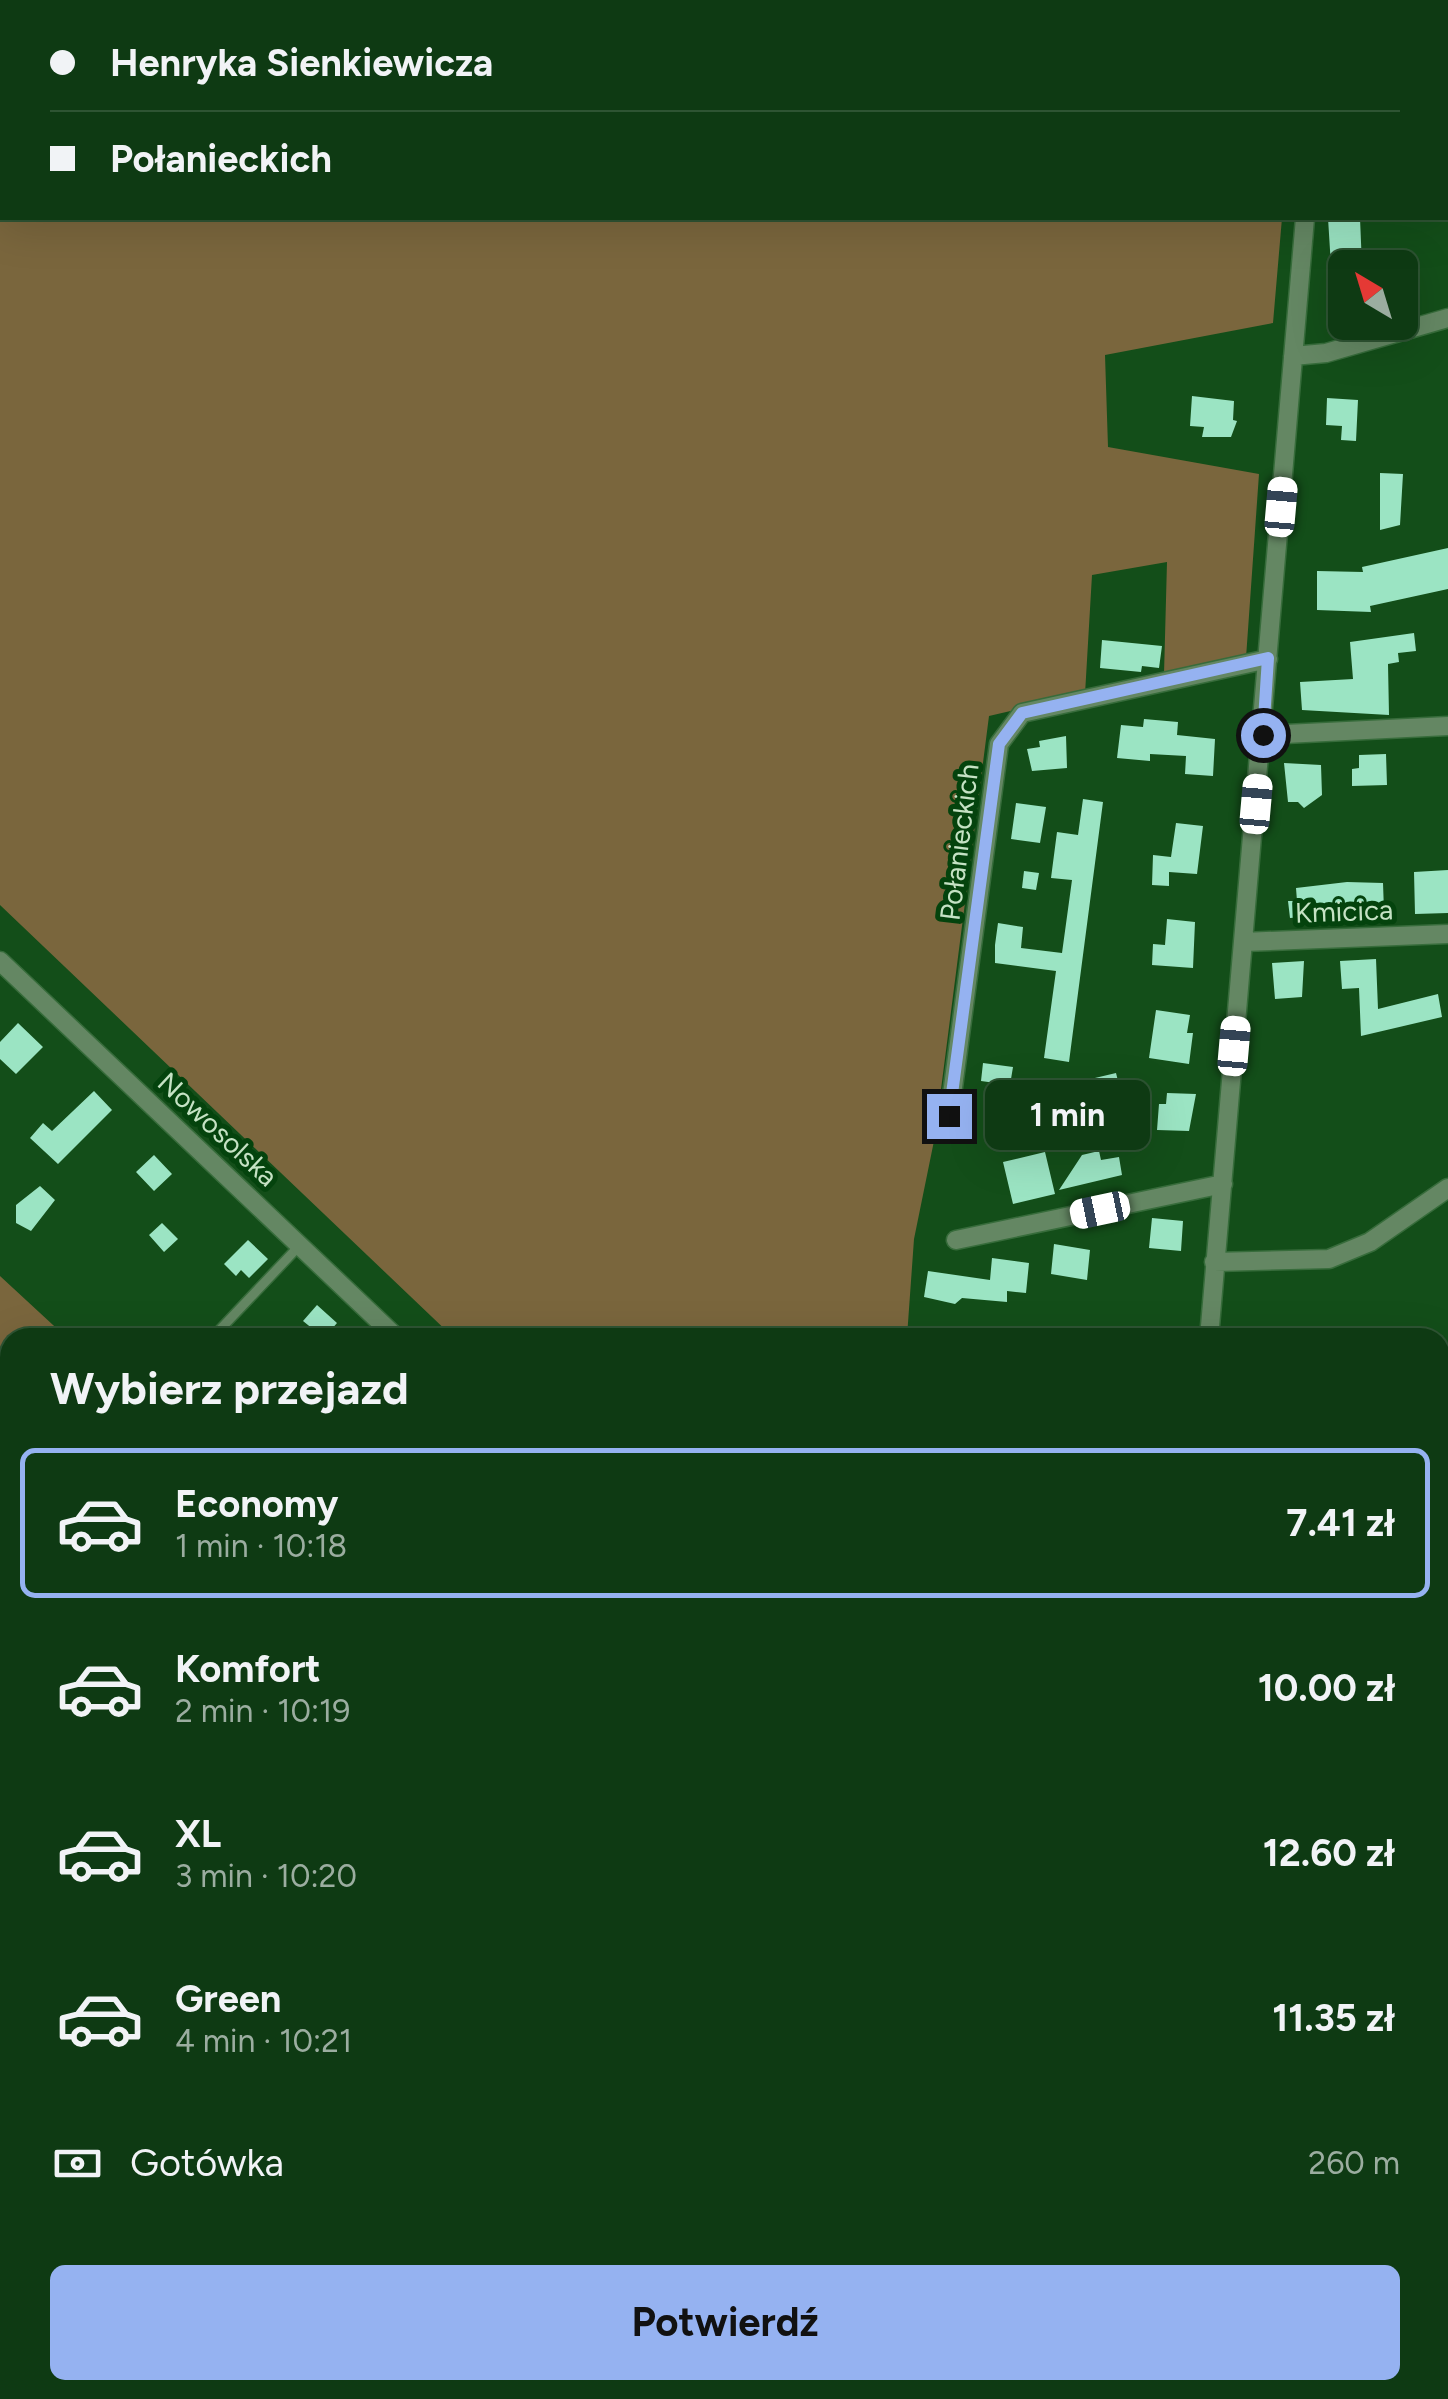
<!DOCTYPE html>
<html lang="pl">
<meta charset="utf-8">
<style>
:root{--surface:#0e3a13;--page:#17411c;--text:#f1f3f6;--muted:#9bada0;--line:#2e5433;--accent:#95b2f1}
body{margin:0;font-family:Figtree,sans-serif;background:var(--page);color:var(--text);height:100vh;display:flex;flex-direction:column;font-size:38px;white-space:nowrap}
*{box-sizing:border-box;margin:0}
p{font-size:32px;color:var(--muted)}
.icon{flex:none;width:55px;height:55px;fill:none;stroke:currentColor;stroke-width:2;stroke-linecap:round;stroke-linejoin:round}
.map{position:relative;flex:1;overflow:hidden}
.panel{position:absolute;left:0px;top:1328px;width:1450px;height:1072px;display:flex;flex-direction:column;background:var(--surface);border-radius:30px 30px 0 0;box-shadow:0 10px 40px #0002,0 0 0 2px var(--line)}
.panel>*{flex:none}
.top-card{position:absolute;left:0px;top:0px;width:1450px;height:220px;box-shadow:0 10px 40px #0002,0 0 0 2px var(--line);display:grid;align-content:center;height:220px;padding:0 50px;background:var(--surface)}
.needle{width:65px;rotate:322deg}
.buttons{position:absolute;left:1328px;top:250px;display:grid;gap:20px}
.buttons a{display:grid;place-items:center;width:90px;height:90px;border-radius:15px;background:var(--surface);box-shadow:0 10px 40px #0002,0 0 0 2px var(--line);font-size:50px}
.end{position:absolute;width:45px;height:45px;margin:-22px;border:12px solid #95b2f1;background:#111;box-shadow:0 0 0 5px #111}
.from{border-radius:50%}
.bubble{position:absolute;height:70px;border-radius:15px;background:var(--surface);box-shadow:0 10px 40px #0002,0 0 0 2px var(--line);font-size:32px;font-weight:700;line-height:70px;text-align:center}
.car{position:absolute;width:30px;height:60px;margin:-30px -15px;border-radius:12px;box-shadow:0 0 8px 2px #0007;background:linear-gradient(#fff 24%,#345 0 40%,#fff 0 76%,#345 0 86%,#fff 0)}
.top-card b{display:flex;align-items:center;gap:35px;height:95px;font-size:38px}
.top-card b+b{border-top:2px solid var(--line)}
.top-card i{width:25px;height:25px;background:var(--text)}
ul{padding:0;list-style:none}
li{display:flex;align-items:center;gap:30px;height:150px;margin:0 20px 15px;padding:0 30px;border:5px solid transparent;border-radius:15px}
li div{flex:1}
li b{display:block;font-size:38px}
li em{font-style:normal;font-weight:700}
li.on{border-color:var(--accent)}
li>.icon{width:90px;height:90px;stroke-width:1.5}
h2{padding:0 50px;font-size:45px;line-height:120px}
.pay{display:flex;align-items:center;gap:25px;height:110px;padding:0 50px;font-size:38px}
.pay p{margin-inline-start:auto}
.action{display:flex;gap:20px;margin-top:auto;padding:20px 50px}
.action a{flex:1;height:115px;border-radius:15px;background:var(--accent);color:#111;font-size:40px;font-weight:700;line-height:115px;text-align:center}
.map>svg:first-child{display:block}
.green{fill:#7a663d}
.lines{fill:none;stroke-linecap:round;stroke-linejoin:round}
.stream{stroke:#58a4a1;stroke-width:6}
.building{fill:#9be4c3}
.service-casing{stroke:#376c3b;stroke-width:12}
.minor-casing{stroke:#376c3b;stroke-width:21}
.service{stroke:#648763;stroke-width:9}
.minor{stroke:#648763;stroke-width:18}
.route{stroke:#95b2f1;stroke-width:12}
.labels{text-anchor:middle;stroke-width:10;stroke-linejoin:round;paint-order:stroke}
.street-label{font-size:28px;fill:#c5e2c4;stroke:#04430d}
</style>
<div class="map">
<svg width="1448" height="2399" viewBox="0 0 1448 2399">
<rect width="100%" height="100%" fill="#134e19"/>
<path class="green" d="M0,0L35,2H2V218H1282L1273,323L1105,355L1108,447L1259,474L1246,658L1164,674L1167,562L1092,575L1085,694L989,716L935,1136L914,1239L907,1337H453L0,905Z
M63,0H1008V2H59Z
M1122,0H1302L1090,2Z
M0,1276L66,1337L10,1338V2390H919L913,2399H0Z
M1440,2035L1448,2041V2169L1440,2180Z"/>
<g class="lines">
<path class="stream" d="M1440,2343L1445,2323L1443,2296
M1424,2399L1427,2390"/>
</g>
<path class="building" d="M1328,218H1360L1362,266H1331Z
M1192,396L1234,401L1233,420L1237,421L1231,437H1202L1204,427L1190,426Z
M1327,398L1358,400L1356,441L1341,440L1342,426L1326,425Z
M1380,473L1403,474L1400,525L1380,530Z
M1448,548V589L1370,606L1371,612L1317,610V571L1363,572L1362,567Z
M1414,633L1416,651L1398,653L1399,662L1388,664L1389,715L1302,710L1300,682L1353,679L1350,642Z
M1102,640L1162,646L1159,668L1142,666L1141,672L1100,668Z
M1144,719L1178,722L1177,735L1215,739L1213,776L1185,774L1186,756L1150,754V761L1117,758L1121,725L1143,727Z
M1066,736L1067,768L1032,771L1027,749L1040,747L1039,741Z
M1386,754L1387,785L1352,786V769L1359,768V755Z
M1284,763L1321,765L1322,795L1304,808L1298,802H1288Z
M1083,799L1103,802L1069,1062L1044,1058L1056,971L995,963V945L998,923L1023,927L1021,948L1062,953L1072,880L1051,878L1057,832L1078,835Z
M1016,803L1046,807L1040,843L1011,839Z
M1176,823L1203,826L1197,874L1169,872V886L1152,885L1153,855L1171,857Z
M1448,870V913L1415,914L1414,872Z
M1024,871L1039,873L1036,890L1022,888Z
M1347,882L1383,883L1384,911L1290,918L1288,901H1297L1296,888Z
M1167,919L1195,922L1193,968L1152,965L1153,944L1165,945Z
M1376,959L1378,1009L1438,994L1442,1017L1361,1036L1359,988L1342,989L1340,961Z
M1304,961L1302,997L1275,999L1272,963Z
M1156,1010L1190,1015L1187,1033H1193L1189,1064L1149,1058Z
M18,1023L43,1047L16,1074L0,1059V1042Z
M983,1063L1013,1067L1010,1085L981,1081Z
M1116,1073L1121,1093L1082,1102L1078,1082Z
M94,1091L112,1110L58,1164L30,1138L43,1123L52,1131Z
M1167,1093L1196,1094L1189,1131L1157,1130L1159,1104H1166Z
M1099,1151L1101,1160L1119,1157L1122,1175L1059,1190L1082,1155Z
M1045,1152L1055,1194L1013,1204L1003,1162Z
M154,1155L172,1174L154,1191L136,1172Z
M40,1186L55,1200L31,1231L16,1223V1205Z
M1152,1218L1183,1221L1181,1251L1149,1248Z
M162,1223L178,1239L164,1252L149,1235Z
M248,1240L268,1259L249,1278L241,1270L236,1276L224,1264Z
M1054,1244L1090,1250L1087,1280L1051,1274Z
M992,1258L1029,1263L1026,1293L1007,1291V1302L962,1298L955,1304L924,1297L928,1271L990,1280Z
M317,1305L337,1323L324,1338L303,1321Z"/>
<g class="lines">
<defs>
<path id="service" d="M1448,39V38
M212,1338L300,1245"/>
<path id="minor" d="M1322,2V0
M1293,356L1326,353L1448,318
M1263,735L1448,726
M1243,942L1448,934
M0,961L397,1338
M949,1117L999,744L1022,713L1268,659
M956,1240L1223,1184
M1214,1262L1329,1259L1370,1242L1448,1188
M1209,1338L1305,218
M1440,1443H1448
M1440,1647H1448
M1440,1851H1448
M1440,2274L1448,2279
M1148,2399L1151,2390
M1365,2399L1368,2390"/>
</defs>
<use href="#service" class="service-casing"/>
<use href="#minor" class="minor-casing"/>
<use href="#service" class="service"/>
<use href="#minor" class="minor"/>
</g>
<g class="lines">
<path class="route" d="M949,1116L999,744L1022,713L1268,658L1263,735"/>
</g>
<g class="labels">
<g class="street-label">
<text transform="translate(959 842) rotate(-83)" y="10">Połanieckich</text>
<text transform="translate(1344 911) rotate(-2)" y="10">Kmicica</text>
<text transform="translate(218 1129) rotate(43)" y="10">Nowosolska</text>
</g>
</g>
</svg>
<div class="buttons">
<a><svg class="needle" viewBox="-14 -14 28 28"><path d="M0-13l5 13h-10z" fill="#e53935"/><path d="M0 13l5-13h-10z" fill="#9bada0"/></svg></a>
</div>
<i class="end from" style="left:1263px;top:735px"></i>
<i class="end" style="left:949px;top:1116px"></i>
<div class="bubble" style="left:985px;top:1080px;width:165px">1 min</div>
<i class="car" style="left:1281px;top:507px;rotate:5deg"></i>
<i class="car" style="left:1256px;top:804px;rotate:5deg"></i>
<i class="car" style="left:1234px;top:1046px;rotate:5deg"></i>
<i class="car" style="left:1100px;top:1210px;rotate:258deg"></i>
<div class="top-card">
<b><i class="from"></i>Henryka Sienkiewicza</b>
<b><i></i>Połanieckich</b>
</div>
<section class="panel">
<h2>Wybierz przejazd</h2>
<ul>
<li class="on"><svg class="icon" aria-label="car" viewBox="0 0 24 24"><path d="M5 17H2v-5l4-1 3-4h7l3 4 3 1v5h-3M9 17h6M6 11h13"/><circle cx="7" cy="17" r="2"/><circle cx="17" cy="17" r="2"/></svg><div><b>Economy</b><p>1 min · 10:18</p></div><em>7.41 zł</em></li>
<li><svg class="icon" aria-label="car" viewBox="0 0 24 24"><path d="M5 17H2v-5l4-1 3-4h7l3 4 3 1v5h-3M9 17h6M6 11h13"/><circle cx="7" cy="17" r="2"/><circle cx="17" cy="17" r="2"/></svg><div><b>Komfort</b><p>2 min · 10:19</p></div><em>10.00 zł</em></li>
<li><svg class="icon" aria-label="car" viewBox="0 0 24 24"><path d="M5 17H2v-5l4-1 3-4h7l3 4 3 1v5h-3M9 17h6M6 11h13"/><circle cx="7" cy="17" r="2"/><circle cx="17" cy="17" r="2"/></svg><div><b>XL</b><p>3 min · 10:20</p></div><em>12.60 zł</em></li>
<li><svg class="icon" aria-label="car" viewBox="0 0 24 24"><path d="M5 17H2v-5l4-1 3-4h7l3 4 3 1v5h-3M9 17h6M6 11h13"/><circle cx="7" cy="17" r="2"/><circle cx="17" cy="17" r="2"/></svg><div><b>Green</b><p>4 min · 10:21</p></div><em>11.35 zł</em></li>
</ul>
<div class="pay"><svg class="icon" aria-label="cash" viewBox="0 0 24 24"><path d="M3 7h18v10H3z"/><circle cx="12" cy="12" r="2"/></svg>Gotówka<p>260 m</p></div>
<div class="action"><a>Potwierdź</a></div>
</section>
</div>
